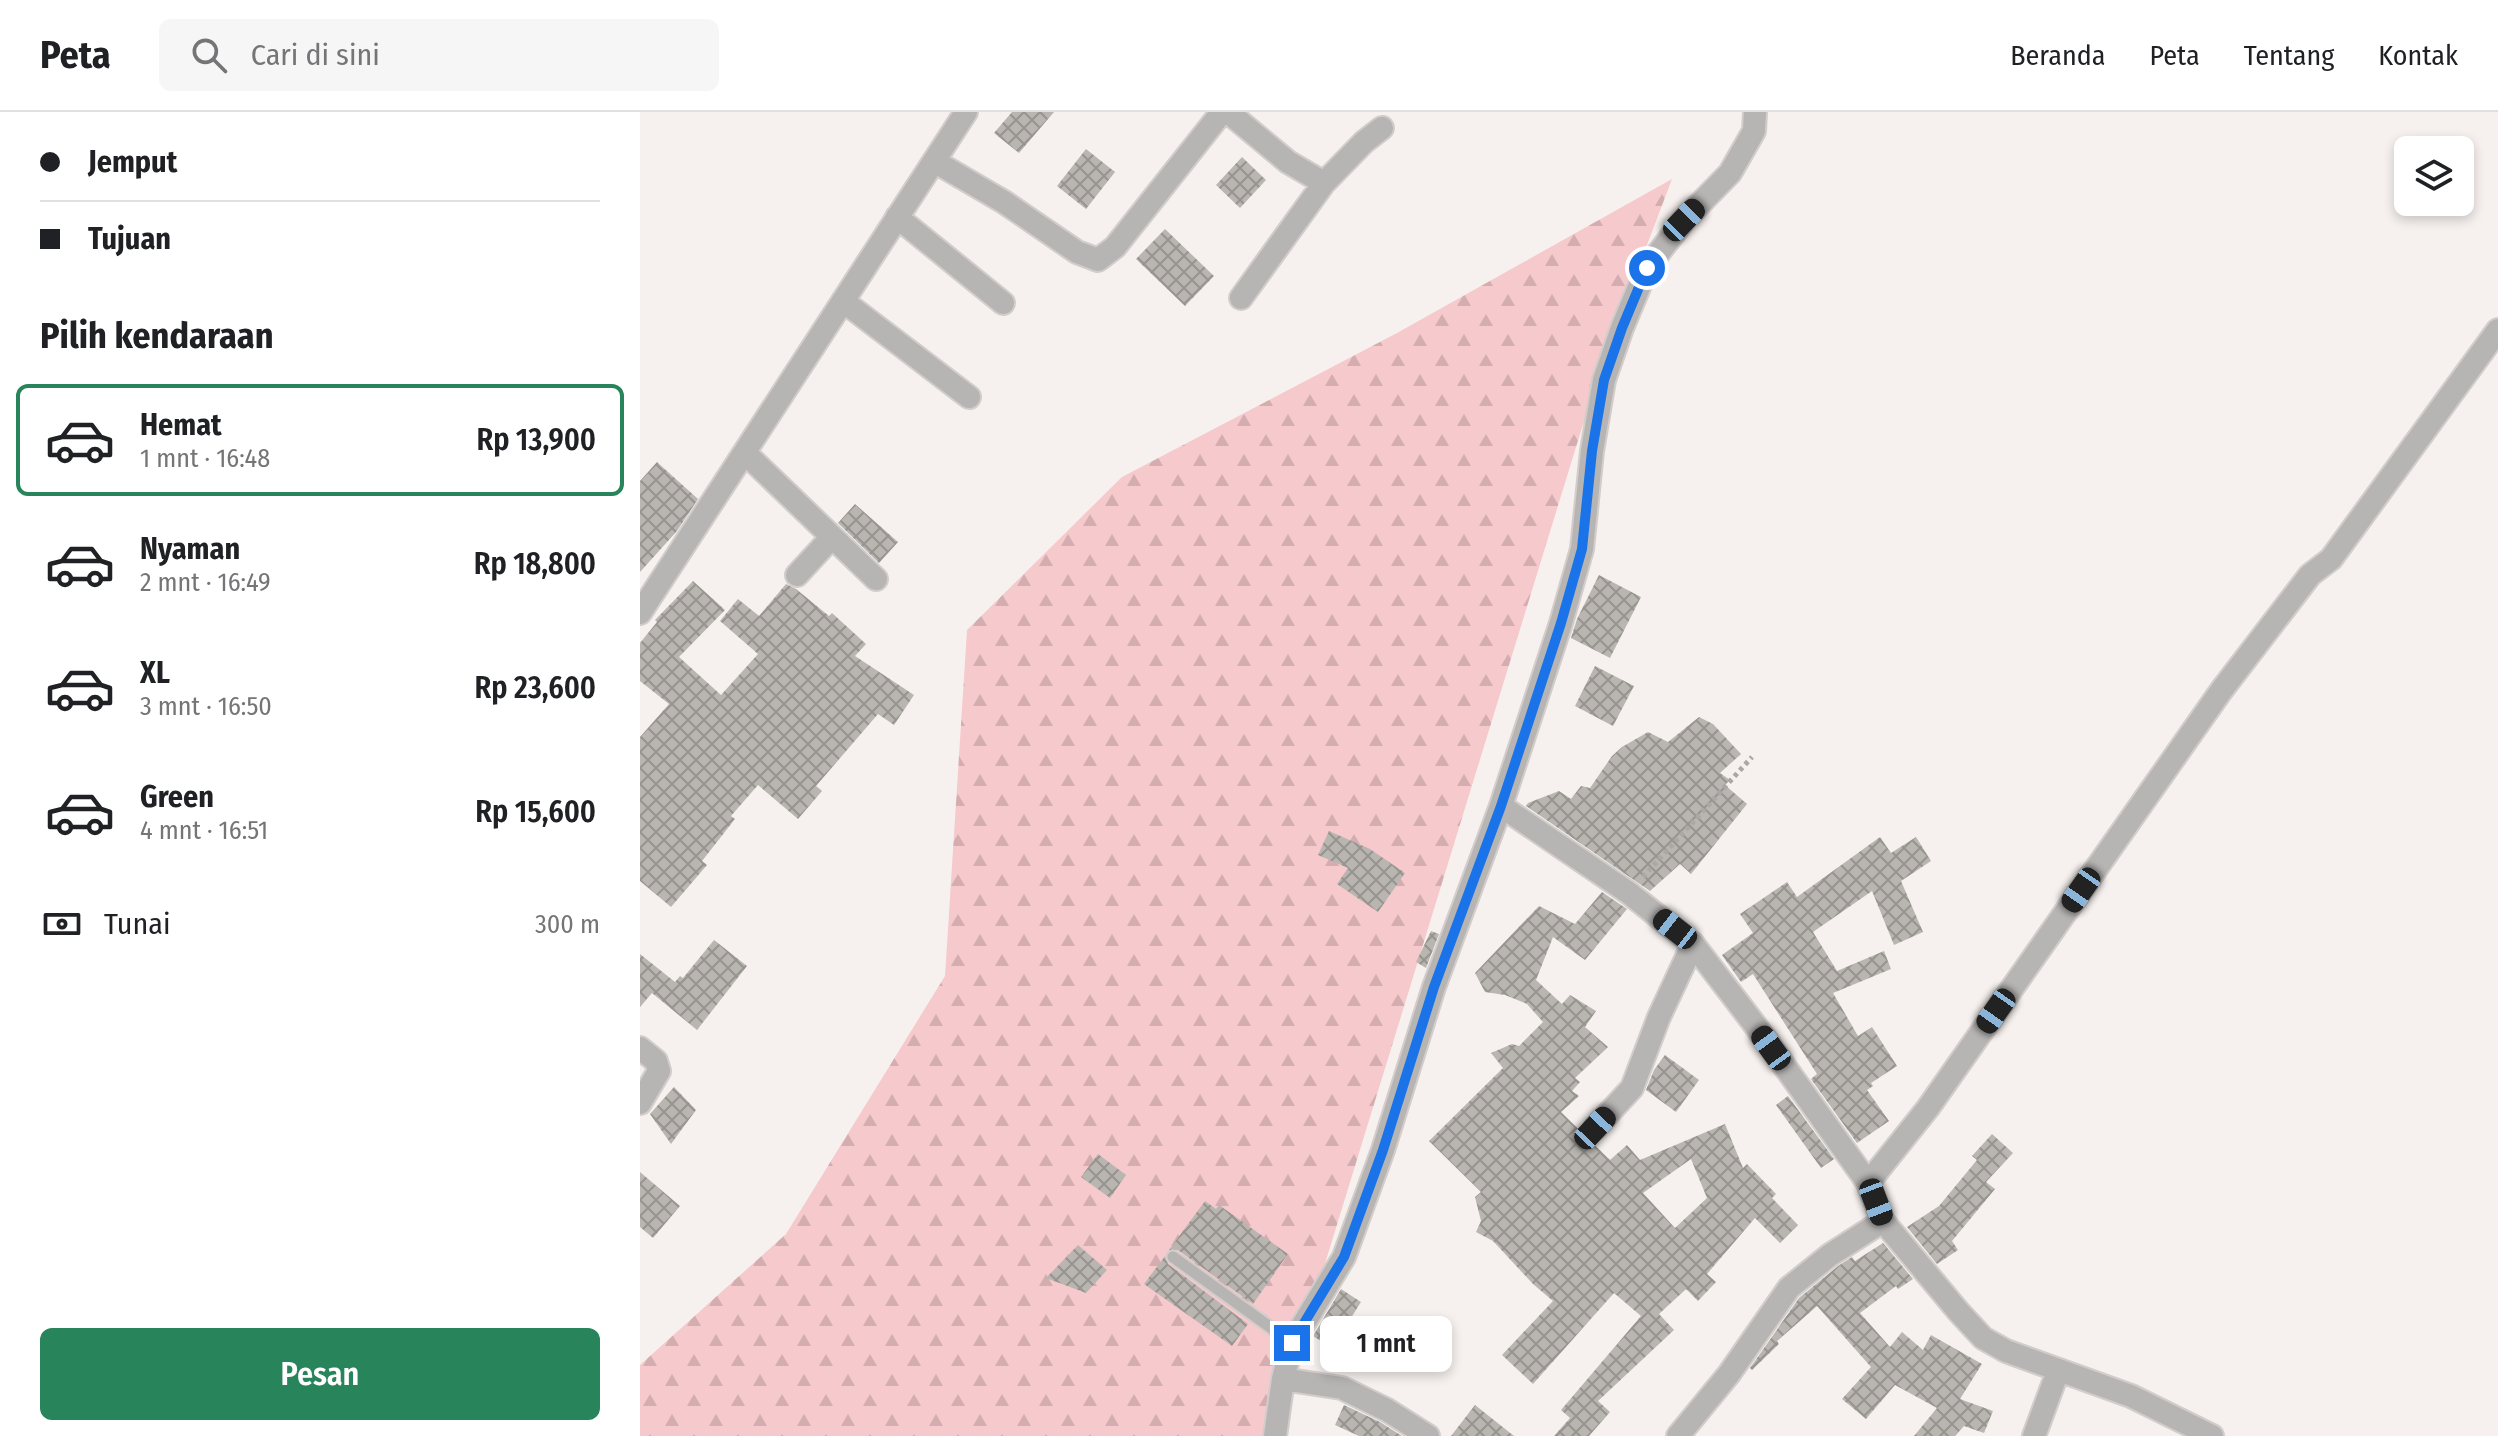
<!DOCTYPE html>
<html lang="id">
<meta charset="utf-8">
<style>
:root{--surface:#fff;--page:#f6f6f6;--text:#202124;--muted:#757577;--line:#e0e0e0;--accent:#28845a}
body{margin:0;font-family:"Fira Sans Condensed",sans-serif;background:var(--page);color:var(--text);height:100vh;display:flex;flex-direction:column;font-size:30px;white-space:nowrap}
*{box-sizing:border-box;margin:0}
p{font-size:26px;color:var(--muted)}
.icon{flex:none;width:44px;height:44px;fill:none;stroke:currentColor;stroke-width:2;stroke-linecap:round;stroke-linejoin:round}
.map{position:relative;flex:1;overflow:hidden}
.panel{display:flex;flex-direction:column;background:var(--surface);width:640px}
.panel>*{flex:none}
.top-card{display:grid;align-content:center;height:176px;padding:0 40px;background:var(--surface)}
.buttons{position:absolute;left:1754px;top:24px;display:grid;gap:16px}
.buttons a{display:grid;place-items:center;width:80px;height:80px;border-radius:12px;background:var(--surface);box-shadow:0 4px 12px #0003;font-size:40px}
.end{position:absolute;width:36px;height:36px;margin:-18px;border:10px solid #1a73e8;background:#fff;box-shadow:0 0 0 4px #fff}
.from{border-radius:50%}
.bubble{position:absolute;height:56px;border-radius:12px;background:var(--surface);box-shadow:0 4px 12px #0003;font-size:26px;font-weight:600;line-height:56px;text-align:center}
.car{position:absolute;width:24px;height:48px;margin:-24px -12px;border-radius:10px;box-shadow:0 0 6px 2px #0007;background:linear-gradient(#222 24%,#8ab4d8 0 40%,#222 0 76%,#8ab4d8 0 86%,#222 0)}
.top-card b{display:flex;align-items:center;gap:28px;height:76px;font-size:30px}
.top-card b+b{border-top:2px solid var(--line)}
.top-card i{width:20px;height:20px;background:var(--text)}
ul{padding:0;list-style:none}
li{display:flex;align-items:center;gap:24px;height:112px;margin:0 16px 12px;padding:0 24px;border:4px solid transparent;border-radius:12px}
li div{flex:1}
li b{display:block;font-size:30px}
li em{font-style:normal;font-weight:600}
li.current{border-color:var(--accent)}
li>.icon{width:72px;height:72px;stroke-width:1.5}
h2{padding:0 40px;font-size:36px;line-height:96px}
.pay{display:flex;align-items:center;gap:20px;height:88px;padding:0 40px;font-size:30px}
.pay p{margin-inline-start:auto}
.button{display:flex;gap:16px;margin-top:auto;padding:16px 40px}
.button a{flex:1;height:92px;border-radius:12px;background:var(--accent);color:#fff;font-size:32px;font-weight:600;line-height:92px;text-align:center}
header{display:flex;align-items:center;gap:48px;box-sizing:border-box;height:112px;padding:0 40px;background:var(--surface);border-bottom:2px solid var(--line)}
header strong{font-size:38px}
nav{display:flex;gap:44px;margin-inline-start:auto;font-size:28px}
.search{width:560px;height:72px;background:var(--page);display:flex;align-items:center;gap:20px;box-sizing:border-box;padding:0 28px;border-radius:12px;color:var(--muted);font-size:30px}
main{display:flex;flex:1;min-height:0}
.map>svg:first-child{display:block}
.forest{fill:url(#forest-firs)}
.building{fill:url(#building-cross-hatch);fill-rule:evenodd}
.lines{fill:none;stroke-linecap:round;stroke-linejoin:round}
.lane-casing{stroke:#d2cdcb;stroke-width:15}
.street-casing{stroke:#d2cdcb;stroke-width:26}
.path{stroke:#aaa7a4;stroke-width:5;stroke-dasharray:4 4;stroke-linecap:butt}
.lane{stroke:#b7b5b4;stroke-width:11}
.street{stroke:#b7b5b4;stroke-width:22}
.route{stroke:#1a73e8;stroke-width:10}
</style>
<header>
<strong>Peta</strong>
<div class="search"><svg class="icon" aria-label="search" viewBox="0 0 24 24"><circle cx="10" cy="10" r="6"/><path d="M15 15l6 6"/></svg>Cari di sini</div>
<nav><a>Beranda</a><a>Peta</a><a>Tentang</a><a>Kontak</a></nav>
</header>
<main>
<section class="panel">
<div class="top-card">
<b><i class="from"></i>Jemput</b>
<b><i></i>Tujuan</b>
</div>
<h2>Pilih kendaraan</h2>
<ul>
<li class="current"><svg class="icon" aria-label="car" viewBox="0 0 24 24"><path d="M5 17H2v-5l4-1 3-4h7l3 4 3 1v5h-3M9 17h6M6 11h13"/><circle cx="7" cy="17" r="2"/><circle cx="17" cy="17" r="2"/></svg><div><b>Hemat</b><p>1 mnt · 16:48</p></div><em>Rp 13,900</em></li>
<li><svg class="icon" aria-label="car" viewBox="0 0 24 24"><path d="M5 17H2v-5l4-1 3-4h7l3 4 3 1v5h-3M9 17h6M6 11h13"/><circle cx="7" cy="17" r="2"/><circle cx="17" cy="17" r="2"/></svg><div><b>Nyaman</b><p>2 mnt · 16:49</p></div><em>Rp 18,800</em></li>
<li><svg class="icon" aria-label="car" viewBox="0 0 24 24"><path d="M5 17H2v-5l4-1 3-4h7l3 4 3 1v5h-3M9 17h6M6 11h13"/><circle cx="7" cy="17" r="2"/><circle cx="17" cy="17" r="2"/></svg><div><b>XL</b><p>3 mnt · 16:50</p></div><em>Rp 23,600</em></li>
<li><svg class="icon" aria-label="car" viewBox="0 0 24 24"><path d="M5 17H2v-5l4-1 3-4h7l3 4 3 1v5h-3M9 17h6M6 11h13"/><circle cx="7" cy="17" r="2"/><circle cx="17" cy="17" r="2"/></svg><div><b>Green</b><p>4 mnt · 16:51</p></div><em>Rp 15,600</em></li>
</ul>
<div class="pay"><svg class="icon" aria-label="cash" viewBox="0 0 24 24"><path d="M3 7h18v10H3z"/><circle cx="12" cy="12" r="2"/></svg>Tunai<p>300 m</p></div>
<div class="button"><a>Pesan</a></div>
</section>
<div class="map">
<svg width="1858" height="1324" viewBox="0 0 1858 1324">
<defs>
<pattern id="forest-firs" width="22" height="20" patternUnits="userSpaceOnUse" patternTransform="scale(2)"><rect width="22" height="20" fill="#f6c9cc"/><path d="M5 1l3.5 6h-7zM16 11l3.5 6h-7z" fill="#d3adaf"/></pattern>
<pattern id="building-cross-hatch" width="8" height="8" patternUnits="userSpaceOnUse" patternTransform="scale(2)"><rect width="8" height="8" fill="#b9b6b1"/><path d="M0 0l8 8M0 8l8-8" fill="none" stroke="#979490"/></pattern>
</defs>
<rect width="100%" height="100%" fill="#f6f1ee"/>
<path class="forest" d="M1032,67L960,257L632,1324H0V1253L146,1122L305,864L327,518L482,365L757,221Z"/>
<path class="building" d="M372,0H414L379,41L354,21Z
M446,37L475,60L446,97L417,74Z
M602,45L626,68L600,96L576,73Z
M525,117L574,164L545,194L496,147Z
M17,350L58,387L37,419L0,460V369Z
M215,392L258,430L239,451L198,411Z
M959,463L1001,485L970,546L931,526L937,507Z
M53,469L85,498L39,545L81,583L118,542L80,509L98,487L119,504L146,472L156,477L189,504L192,501L226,532L215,544L274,583L254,613L238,602L176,674L182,679L158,707L118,673L91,704L95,707L62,749L67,753L31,795L0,769V625L29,592L0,569V531L17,510L15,508Z
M955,554L994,574L973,614L935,594Z
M1059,605L1073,612L1101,642L1080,661L1090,668L1085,673L1107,692L1051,762L1040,752L1010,779L886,694L888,691L919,679L931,687L941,674L950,676L972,644L982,635L1008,620L1028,630Z
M689,719L730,737L765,761L738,800L697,772L708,756L678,743Z
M1240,725L1251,741L1276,725L1291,749L1261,769L1283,820L1254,833L1232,779L1173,820L1197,859L1244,839L1251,857L1193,881L1218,924L1232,915L1257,954L1231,971L1233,974L1227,978L1249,1009L1217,1031L1171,967L1177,962L1113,862L1101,870L1082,843L1113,821L1100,802L1147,770L1157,785Z
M962,780L987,797L945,848L913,825L896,868L922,892L930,883L956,899L945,915L968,935L935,966L940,970L932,979L939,984L921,1000L970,1048L987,1033L1000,1048L1085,1012L1103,1056L1107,1052L1136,1082L1132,1086L1158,1113L1140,1131L1115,1106L1067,1162L1076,1170L1058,1189L1046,1177L1019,1202L1034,1218L958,1289L970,1300L949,1324H914L930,1306L921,1298L1001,1204L974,1181L893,1272L862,1243L913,1189L893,1172L853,1129L836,1120L841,1109L835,1085L841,1080L789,1029L863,956L851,941L872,932L879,934L903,910L887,892L865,883L845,880L835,861L899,794L935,812ZM1051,1047L1067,1086L1035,1116L1003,1081Z
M791,819L799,822L786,856L776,850Z
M74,828L107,854L57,918L12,881L0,895V842L35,870L40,864L43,866Z
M1025,943L1059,968L1036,1000L1006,978L1014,958Z
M34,975L56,998L31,1032L10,1002Z
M1148,984L1194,1047L1181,1056L1136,993Z
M1352,1022L1373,1041L1346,1070L1355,1077L1312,1129L1318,1138L1297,1152L1267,1115L1299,1094L1337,1048L1332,1044Z
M458,1042L486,1063L470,1086L441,1065Z
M0,1060L40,1094L13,1126L0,1115Z
M565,1089L576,1097L579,1093L648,1142L613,1192L538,1138H529Z
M1243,1131L1273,1167L1258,1177L1256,1174L1220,1201L1250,1235L1262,1220L1283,1238L1291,1223L1342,1252L1320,1287L1353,1299L1344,1321L1324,1314L1315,1324H1274L1297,1296L1255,1273L1226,1307L1202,1287L1231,1255L1177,1194L1137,1229L1139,1232L1112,1258L1110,1256L1159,1186L1198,1154L1212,1145L1215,1149Z
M438,1133L467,1158L446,1181L406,1166Z
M525,1144L528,1152L608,1212L592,1234L504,1172Z
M701,1177L721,1190L692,1236L673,1224Z
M704,1293L740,1310L762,1324H719L695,1313Z
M835,1293L874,1324H811Z"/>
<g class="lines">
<defs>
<path id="lane" d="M533,1145L652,1231"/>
<path id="street" d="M588,0L648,50L684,71L601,186
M294,49L364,90L437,140L458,148L475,135L582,0
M684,71L724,30L742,16
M257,105L363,191
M203,189L329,285
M105,341L236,467
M157,463L192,425
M0,501L326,0
M861,694L989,781L1053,832L1115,913L1228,1071L1243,1109L1318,1199L1343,1226L1366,1239L1491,1284L1572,1324
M0,936L16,949L19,959L0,991
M955,1016L992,976L1019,905L1053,832
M1228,1071L1288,996L1581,579L1670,463L1691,447L1858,218
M643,1267L702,1276L747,1298L788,1324
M635,1324L643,1267L652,1231L704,1145L743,1038L794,875L861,694L921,511L942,437L952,339L964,268L982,216L1007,156L1044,108L1090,61L1114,19L1115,0
M1038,1324L1089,1262L1149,1176L1190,1143L1243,1109
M1394,1324L1418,1259"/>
</defs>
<use href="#lane" class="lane-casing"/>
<use href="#street" class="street-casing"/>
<path class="path" d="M1003,765L1112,645"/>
<use href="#lane" class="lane"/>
<use href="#street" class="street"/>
</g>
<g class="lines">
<path class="route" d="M652,1231L704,1145L743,1038L794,875L861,694L921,511L942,437L952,339L964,268L982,216L1007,156"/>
</g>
</svg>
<div class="buttons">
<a><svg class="icon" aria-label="layers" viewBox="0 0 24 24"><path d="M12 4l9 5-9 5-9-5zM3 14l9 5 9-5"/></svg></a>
</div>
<i class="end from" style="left:1007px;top:156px"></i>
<i class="end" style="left:652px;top:1231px"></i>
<div class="bubble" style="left:680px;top:1204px;width:132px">1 mnt</div>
<i class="car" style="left:1044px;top:108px;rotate:44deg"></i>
<i class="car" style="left:1441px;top:778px;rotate:215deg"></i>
<i class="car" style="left:1035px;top:817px;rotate:308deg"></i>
<i class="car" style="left:1356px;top:899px;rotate:215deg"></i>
<i class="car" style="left:1131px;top:936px;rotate:324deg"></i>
<i class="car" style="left:955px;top:1016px;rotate:43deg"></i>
<i class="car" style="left:1236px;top:1090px;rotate:159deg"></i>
</div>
</main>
